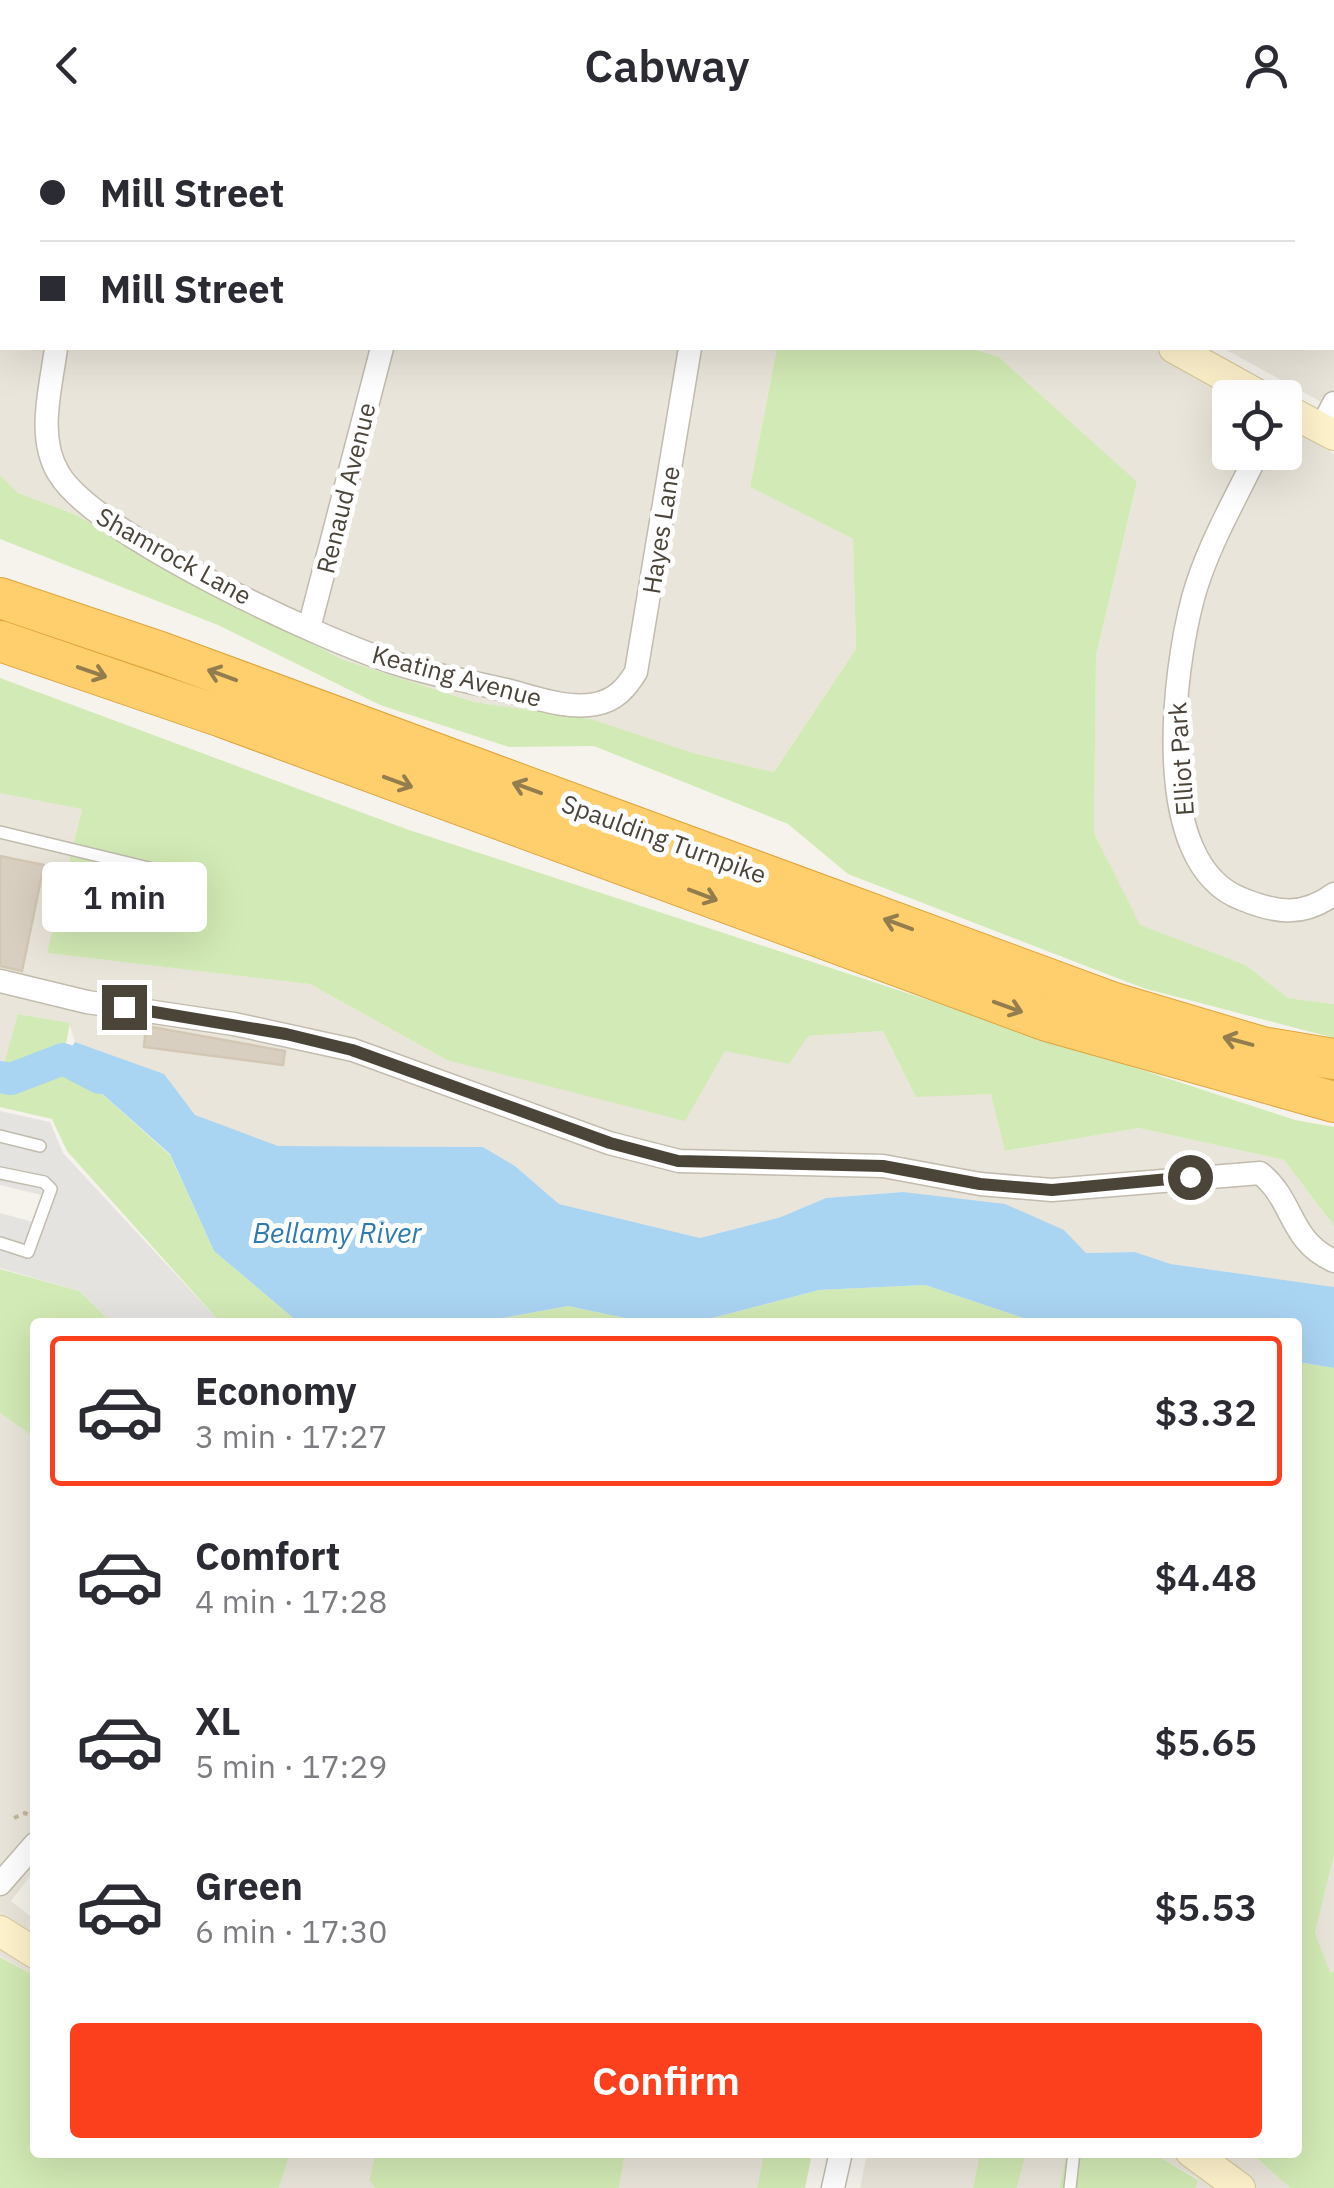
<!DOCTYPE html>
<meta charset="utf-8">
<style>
:root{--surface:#fff;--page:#f7f7f7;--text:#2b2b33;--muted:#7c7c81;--line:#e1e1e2;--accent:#fc3f1d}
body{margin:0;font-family:"IBM Plex Sans",sans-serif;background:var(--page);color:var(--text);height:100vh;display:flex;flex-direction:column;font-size:38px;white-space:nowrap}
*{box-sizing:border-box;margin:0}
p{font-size:32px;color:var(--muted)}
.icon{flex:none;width:55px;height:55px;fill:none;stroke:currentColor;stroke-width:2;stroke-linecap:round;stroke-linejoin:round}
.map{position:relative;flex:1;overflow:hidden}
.panel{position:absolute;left:30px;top:1188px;width:1272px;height:840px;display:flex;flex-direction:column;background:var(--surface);border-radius:10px;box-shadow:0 10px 40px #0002}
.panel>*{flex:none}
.banner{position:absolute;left:0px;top:0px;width:1335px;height:220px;box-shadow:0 10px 40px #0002;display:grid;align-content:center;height:220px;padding:0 40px;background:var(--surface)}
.tools{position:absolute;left:1212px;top:250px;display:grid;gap:20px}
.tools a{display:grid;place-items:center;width:90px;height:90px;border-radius:10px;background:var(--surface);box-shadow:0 10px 40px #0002;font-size:50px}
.end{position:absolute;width:45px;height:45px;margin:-22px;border:12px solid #4b4439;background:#fff;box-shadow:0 0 0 5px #fff}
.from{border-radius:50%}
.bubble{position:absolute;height:70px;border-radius:10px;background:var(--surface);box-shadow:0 10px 40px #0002;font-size:32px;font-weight:600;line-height:70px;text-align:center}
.banner b{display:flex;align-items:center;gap:35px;height:95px;font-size:38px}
.banner b+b{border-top:2px solid var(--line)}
.banner i{width:25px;height:25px;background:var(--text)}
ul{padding:18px 0 0;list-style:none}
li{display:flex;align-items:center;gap:30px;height:150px;margin:0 20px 15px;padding:0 20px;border:5px solid transparent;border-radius:10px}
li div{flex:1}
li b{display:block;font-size:38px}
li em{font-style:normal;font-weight:600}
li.active{border-color:var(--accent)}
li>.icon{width:90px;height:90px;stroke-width:1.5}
.cta{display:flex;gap:20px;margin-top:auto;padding:20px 40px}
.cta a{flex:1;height:115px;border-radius:10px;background:var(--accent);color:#fff;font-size:40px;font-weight:600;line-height:115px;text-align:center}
header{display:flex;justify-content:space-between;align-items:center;height:130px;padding:0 40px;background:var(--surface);font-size:45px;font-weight:600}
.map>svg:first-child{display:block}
.residential{fill:#eae5da}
.green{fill:#d2eab5}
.parking{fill:#e5e3e0}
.water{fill:#a9d4f2}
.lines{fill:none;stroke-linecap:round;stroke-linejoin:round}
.river{stroke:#a9d4f2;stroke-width:32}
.building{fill:#d8cfc1;stroke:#d3c7b4;stroke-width:2.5}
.lane-casing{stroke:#c2bbae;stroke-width:14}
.street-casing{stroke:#c2bbae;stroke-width:25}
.secondary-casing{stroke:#d6c79b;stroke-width:32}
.highway-casing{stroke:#e0a43c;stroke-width:42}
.path{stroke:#c4b79f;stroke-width:4;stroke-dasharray:5 5;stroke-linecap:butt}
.lane{stroke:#fff;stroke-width:11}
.street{stroke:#fff;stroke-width:22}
.secondary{stroke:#fff3cd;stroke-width:30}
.highway{stroke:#ffcf6e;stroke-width:40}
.oneway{stroke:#937c4e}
.route{stroke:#4b4439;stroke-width:12}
.labels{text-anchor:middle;stroke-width:10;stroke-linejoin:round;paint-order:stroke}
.street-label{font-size:25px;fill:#4b4439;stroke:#fff}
.water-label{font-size:28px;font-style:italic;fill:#2e7ab2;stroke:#fff}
</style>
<header><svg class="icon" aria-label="back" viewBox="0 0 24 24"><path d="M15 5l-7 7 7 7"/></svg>Cabway<svg class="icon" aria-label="person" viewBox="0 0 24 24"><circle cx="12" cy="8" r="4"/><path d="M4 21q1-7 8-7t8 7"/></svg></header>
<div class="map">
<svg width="1334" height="2058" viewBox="0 0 1334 2058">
<rect width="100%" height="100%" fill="#f6f3ec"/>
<path class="residential" d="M0,0L731,2H2V218H777L750,357L853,409L856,519L774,642L693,623L591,589L474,572L341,529L74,384L18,363L0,345Z
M829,0H1334V279L1223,218H1332V2Z
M970,218H1153L1238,267L1230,268V322H1285V295L1334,324V874L1288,868L1246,835L1139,795L1094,703L1096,526L1137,353L999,227Z
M0,663L82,678L48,823L310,854L447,930L725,920L789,934L807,906L883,901L916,966L991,963L1006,1021L1139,998L1284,1030L1334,1096V1157L1171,1134L1135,1122L1086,1123L1064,1100L903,1062L826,1068L781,1087L700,1108L559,1074L515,1036L483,1017L278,1016L239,1003L195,985L163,944L75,912L69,893L19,884L0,949Z
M0,1283L35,1308V1740L11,1771L35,1790V1846L0,1826Z
M1334,1725V1842L1330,1843L1315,1803Z
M290,2023H376L369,2050L375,2058H279Z
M625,2023H764L757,2058H619Z
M867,2023H980L973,2058H860Z
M1026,2023H1067L1059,2058H1017Z
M1153,2023H1251L1290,2058H1196L1198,2049Z"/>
<path class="green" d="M777,218H970L999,227L1137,352L1096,526L1094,703L1140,795L1246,835L1288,868L1334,874V908L1143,858L848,744L788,694L594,616L509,617L380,575L218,495L0,409V345L18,363L74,384L341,529L474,572L591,589L693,623L774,642L856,519L853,409L750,357Z
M0,548L409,700L1295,990L1334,997V1096L1284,1030L1139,998L1005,1021L991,964L916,967L883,901L808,906L789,934L725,921L685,991L447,930L310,854L47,823L82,679L0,663Z
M18,884L70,893L63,929L170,1025L214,1121L298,1192H220L67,1021L52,989L0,977V949Z
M0,1139L80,1161L111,1192H35V1308L0,1283Z
M925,1155L1035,1192H697L819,1160Z
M568,1176L644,1192H481Z
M1298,1232L1334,1238V1725L1315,1803L1330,1842H1334V2058H1290L1251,2023L1298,2022Z
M0,1827L35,1846V2022L290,2023L279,2058H0Z
M376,2023V2022L625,2023L619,2058H375L369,2050Z
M764,2023H812L805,2058H757Z
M980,2023H1026L1017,2058H973Z
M1067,2023H1153L1198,2050L1196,2058H1059Z"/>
<path class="parking" d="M0,981L50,992L63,1023L220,1192H111L80,1161L0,1138V1083L33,1092L41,1065L0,1055Z"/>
<path class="water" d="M75,912L164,944L195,985L278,1016L483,1017L515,1036L559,1074L700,1108L781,1087L826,1068L903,1062L1005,1074L1064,1100L1086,1123L1135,1122L1171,1134L1334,1157V1238L1298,1232V1192H1035L925,1155L819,1160L697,1192H644L568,1176L481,1192H298L214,1121L170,1024L63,929Z"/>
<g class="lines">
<path class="river" d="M0,947L11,949L63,929L100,948"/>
</g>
<path class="building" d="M0,726L44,735L22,841L0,836Z
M146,896L285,921L283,935L144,917Z"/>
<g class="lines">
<defs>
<path id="lane" d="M0,702L153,739
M0,1006L40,1016
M0,1043L44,1052L51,1059L28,1122L0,1113
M1070,2058L1074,2022"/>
<path id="street" d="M449,2L450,0
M984,2L986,0
M0,104L2,105
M56,218C51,258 36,307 59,344C96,405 322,510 395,533C431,545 469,551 506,560C534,567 567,580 596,574C616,570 626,558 636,542L690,218
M1321,298L1334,273
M1258,322C1235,370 1207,417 1193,468C1173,543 1149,734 1242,769C1276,783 1303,787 1334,764
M309,498L382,218
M0,851L87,872L234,894L353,920L609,1013L679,1031L883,1036L980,1054L1052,1060L1260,1043C1295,1071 1288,1110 1334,1131
M0,1754L35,1714
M833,2058L841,2022"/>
<path id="secondary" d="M766,0L772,2
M1174,218L1264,268
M1285,279L1334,305
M0,1801L35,1823
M1191,2022L1240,2058"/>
<path id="highway" d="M0,468L163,523L1114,873L1262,917L1334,929
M0,511L222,587L1047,891L1334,972"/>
</defs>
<use href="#lane" class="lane-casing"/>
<use href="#street" class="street-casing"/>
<use href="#secondary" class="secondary-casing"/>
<use href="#highway" class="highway-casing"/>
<path class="path" d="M14,1688L25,1683L35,1687"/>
<use href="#lane" class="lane"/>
<use href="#street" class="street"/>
<use href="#secondary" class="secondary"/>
<use href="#highway" class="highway"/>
</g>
<defs><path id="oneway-shaft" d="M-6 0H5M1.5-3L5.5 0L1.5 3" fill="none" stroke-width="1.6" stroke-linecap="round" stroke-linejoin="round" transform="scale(2.5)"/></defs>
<g class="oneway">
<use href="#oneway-shaft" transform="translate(92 542) rotate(19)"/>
<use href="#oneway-shaft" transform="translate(222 545) rotate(-160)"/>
<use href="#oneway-shaft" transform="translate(398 652) rotate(20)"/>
<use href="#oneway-shaft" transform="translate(527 658) rotate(-160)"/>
<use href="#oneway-shaft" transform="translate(703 765) rotate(21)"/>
<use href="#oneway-shaft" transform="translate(898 794) rotate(-160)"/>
<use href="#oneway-shaft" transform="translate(1008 877) rotate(20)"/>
<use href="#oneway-shaft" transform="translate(1238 911) rotate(-165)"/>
</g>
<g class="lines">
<path class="route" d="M124,877L286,904L352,920L610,1013L678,1031L883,1036L980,1054L1052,1060L1190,1047"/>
</g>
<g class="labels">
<g class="street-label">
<text transform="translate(346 358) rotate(-76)" y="9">Renaud Avenue</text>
<text transform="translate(661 400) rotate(-81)" y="9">Hayes Lane</text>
<text transform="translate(174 426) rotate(29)" y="9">Shamrock Lane</text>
<text transform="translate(457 546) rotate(15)" y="9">Keating Avenue</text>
<text transform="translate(1181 629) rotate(-94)" y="9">Elliot Park</text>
<text transform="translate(664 709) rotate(20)" y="9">Spaulding Turnpike</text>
</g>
<g class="water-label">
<text x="337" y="1113">Bellamy River</text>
</g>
</g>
</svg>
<div class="tools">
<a><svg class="icon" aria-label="locate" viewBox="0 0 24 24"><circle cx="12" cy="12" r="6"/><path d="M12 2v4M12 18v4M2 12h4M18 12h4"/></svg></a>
</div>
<i class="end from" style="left:1190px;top:1047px"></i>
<i class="end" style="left:124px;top:877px"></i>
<div class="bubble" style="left:42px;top:732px;width:165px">1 min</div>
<div class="banner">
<b><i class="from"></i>Mill Street</b>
<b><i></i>Mill Street</b>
</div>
<section class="panel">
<ul>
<li class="active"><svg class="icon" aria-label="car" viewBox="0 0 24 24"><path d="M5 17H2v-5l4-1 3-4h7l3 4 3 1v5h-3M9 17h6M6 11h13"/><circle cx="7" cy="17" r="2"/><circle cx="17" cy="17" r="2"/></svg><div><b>Economy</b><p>3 min · 17:27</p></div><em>$3.32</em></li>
<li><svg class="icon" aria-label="car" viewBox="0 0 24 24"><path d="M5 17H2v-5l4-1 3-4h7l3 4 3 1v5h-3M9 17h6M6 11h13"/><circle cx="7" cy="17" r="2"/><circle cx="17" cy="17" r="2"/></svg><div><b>Comfort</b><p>4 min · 17:28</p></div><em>$4.48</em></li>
<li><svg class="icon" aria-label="car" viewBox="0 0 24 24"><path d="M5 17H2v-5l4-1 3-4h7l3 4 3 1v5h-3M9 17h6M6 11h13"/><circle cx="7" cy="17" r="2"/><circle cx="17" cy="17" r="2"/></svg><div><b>XL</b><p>5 min · 17:29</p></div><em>$5.65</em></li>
<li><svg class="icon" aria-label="car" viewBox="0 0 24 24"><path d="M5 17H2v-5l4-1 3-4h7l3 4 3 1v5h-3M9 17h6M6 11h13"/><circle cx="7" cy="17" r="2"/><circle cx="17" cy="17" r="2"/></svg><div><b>Green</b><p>6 min · 17:30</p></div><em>$5.53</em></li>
</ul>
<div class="cta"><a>Confirm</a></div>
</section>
</div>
